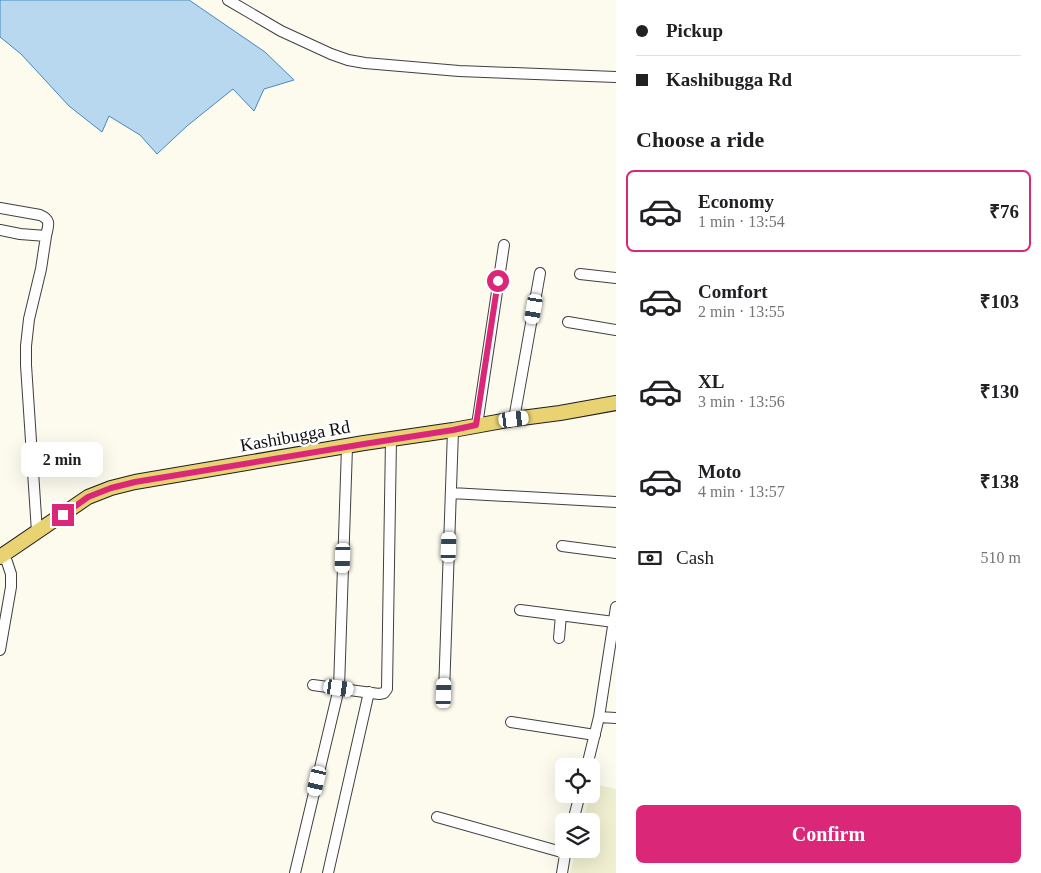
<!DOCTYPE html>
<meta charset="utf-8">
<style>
:root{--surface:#fff;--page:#f6f6f6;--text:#202124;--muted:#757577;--line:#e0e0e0;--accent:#db2777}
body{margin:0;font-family:Georgia,serif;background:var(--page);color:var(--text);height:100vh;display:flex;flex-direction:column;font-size:19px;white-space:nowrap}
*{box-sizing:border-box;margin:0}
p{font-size:16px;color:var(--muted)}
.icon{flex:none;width:28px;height:28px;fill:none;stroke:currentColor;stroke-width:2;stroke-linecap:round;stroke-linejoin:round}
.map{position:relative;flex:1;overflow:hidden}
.side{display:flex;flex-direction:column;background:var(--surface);width:425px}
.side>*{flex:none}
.hud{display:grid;align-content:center;height:110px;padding:0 20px;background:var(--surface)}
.buttons{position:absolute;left:555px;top:758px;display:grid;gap:10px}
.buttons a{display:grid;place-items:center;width:45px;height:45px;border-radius:8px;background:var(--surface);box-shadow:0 5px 20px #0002;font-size:25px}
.end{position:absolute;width:22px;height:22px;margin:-11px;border:6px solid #db2777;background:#fff;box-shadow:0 0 0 2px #fff}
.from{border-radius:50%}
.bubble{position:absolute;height:35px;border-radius:8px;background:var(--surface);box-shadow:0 5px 20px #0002;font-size:16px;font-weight:700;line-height:35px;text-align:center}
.car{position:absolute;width:15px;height:30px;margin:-15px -8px;border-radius:6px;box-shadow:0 0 4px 1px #0007;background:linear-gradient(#fff 24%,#345 0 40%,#fff 0 76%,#345 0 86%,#fff 0)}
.hud b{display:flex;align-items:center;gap:18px;height:48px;font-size:19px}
.hud b+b{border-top:1px solid var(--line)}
.hud i{width:12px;height:12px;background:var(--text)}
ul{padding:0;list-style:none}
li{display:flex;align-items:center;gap:15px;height:82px;margin:0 10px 8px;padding:0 10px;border:2px solid transparent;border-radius:8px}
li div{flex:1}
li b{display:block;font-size:19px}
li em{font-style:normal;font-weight:700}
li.current{border-color:var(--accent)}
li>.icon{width:45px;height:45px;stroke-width:1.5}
h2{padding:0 20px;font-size:22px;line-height:60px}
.pay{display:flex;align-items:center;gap:12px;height:55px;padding:0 20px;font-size:19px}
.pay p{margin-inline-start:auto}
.primary-button{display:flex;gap:10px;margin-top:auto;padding:10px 20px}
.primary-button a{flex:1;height:58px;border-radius:8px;background:var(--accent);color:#fff;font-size:20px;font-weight:700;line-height:58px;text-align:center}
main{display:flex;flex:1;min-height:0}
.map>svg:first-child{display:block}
.farmland{fill:#f0efd1}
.water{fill:#b8d8ef;stroke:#4789be}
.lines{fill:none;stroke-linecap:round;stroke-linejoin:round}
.minor-casing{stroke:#404040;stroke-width:12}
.major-casing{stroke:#1e1e1e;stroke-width:16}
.minor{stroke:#fff;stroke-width:10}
.major{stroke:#e9d272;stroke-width:14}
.route{stroke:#db2777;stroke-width:6}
.labels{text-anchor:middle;stroke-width:5;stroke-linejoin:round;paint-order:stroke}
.street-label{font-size:18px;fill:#0d0d0d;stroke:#fff}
</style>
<main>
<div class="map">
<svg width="616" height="873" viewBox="0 0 616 873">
<rect width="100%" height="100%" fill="#fdfbee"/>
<path class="farmland" d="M593,784L616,789V873H570L576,849H591V821H583L590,794H591Z"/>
<path class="water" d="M0,0H189L265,52L294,80L264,89L254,111L233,89L187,126L157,154L140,135L109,116L102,132L69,106L21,54L0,37Z"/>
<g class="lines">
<defs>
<path id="minor" d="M228,0L281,31L331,54L348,60L365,63L459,71L616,77
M0,208L40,215C52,220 48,226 46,236
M0,230L20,234L46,236L41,269L29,319L26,346V365L37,532
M580,274L616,278
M568,322L616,330
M514,419L540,273
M477,425L504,245
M451,493L616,502
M562,546L616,553
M520,610L614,622
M559,638L561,615
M0,650L11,587V574L7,562L3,555
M313,685L379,694L384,693L387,689L391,439
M444,693L453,430
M599,717L616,718
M511,722L595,735
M587,766L599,717L616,607
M437,817L565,853
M573,821L580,794
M295,873L339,688L347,447
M328,873L369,692
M562,873L566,849"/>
<path id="major" d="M0,557L88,497L111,488L135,482L364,443L453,430L514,419L560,413L616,403"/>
</defs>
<use href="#minor" class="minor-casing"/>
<use href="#major" class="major-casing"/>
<use href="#minor" class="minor"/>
<use href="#major" class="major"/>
</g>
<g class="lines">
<path class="route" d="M63,515L88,497L111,488L135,482L364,444L453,430L476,425L498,281"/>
</g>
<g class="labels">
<g class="street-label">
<text transform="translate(295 436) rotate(-10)" y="6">Kashibugga Rd</text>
</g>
</g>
</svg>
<div class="buttons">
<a><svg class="icon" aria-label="locate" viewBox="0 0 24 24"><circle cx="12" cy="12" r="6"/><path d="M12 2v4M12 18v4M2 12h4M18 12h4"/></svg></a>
<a><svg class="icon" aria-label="layers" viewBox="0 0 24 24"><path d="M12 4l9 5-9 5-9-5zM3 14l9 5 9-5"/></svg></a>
</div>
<i class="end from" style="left:498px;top:281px"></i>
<i class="end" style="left:63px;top:515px"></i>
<div class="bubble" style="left:21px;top:442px;width:82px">2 min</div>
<i class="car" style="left:534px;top:309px;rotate:190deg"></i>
<i class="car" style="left:514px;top:419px;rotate:83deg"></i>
<i class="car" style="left:449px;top:547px;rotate:2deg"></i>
<i class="car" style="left:343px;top:558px;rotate:182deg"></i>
<i class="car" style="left:339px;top:688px;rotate:98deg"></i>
<i class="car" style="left:444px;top:693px;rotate:2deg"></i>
<i class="car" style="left:317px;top:781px;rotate:193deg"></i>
</div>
<section class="side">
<div class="hud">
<b><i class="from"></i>Pickup</b>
<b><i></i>Kashibugga Rd</b>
</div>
<h2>Choose a ride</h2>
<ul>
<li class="current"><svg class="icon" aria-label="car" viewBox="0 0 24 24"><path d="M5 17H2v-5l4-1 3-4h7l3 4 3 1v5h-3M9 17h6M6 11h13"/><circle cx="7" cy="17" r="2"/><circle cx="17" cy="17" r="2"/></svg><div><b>Economy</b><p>1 min · 13:54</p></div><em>₹76</em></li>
<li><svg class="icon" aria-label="car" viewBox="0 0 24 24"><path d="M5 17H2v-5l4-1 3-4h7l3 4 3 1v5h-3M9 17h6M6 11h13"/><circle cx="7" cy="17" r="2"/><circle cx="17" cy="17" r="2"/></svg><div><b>Comfort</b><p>2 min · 13:55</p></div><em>₹103</em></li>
<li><svg class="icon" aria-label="car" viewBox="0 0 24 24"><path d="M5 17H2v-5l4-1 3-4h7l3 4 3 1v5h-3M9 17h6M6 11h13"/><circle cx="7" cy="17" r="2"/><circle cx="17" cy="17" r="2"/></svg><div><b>XL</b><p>3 min · 13:56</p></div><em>₹130</em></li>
<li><svg class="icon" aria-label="car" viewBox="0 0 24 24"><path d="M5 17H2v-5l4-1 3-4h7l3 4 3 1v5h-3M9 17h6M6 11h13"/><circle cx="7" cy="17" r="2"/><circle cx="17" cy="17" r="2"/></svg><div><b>Moto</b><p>4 min · 13:57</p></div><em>₹138</em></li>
</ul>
<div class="pay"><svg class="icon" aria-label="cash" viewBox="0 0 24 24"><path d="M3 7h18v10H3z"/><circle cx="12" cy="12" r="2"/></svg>Cash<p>510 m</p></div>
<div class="primary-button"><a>Confirm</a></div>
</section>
</main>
